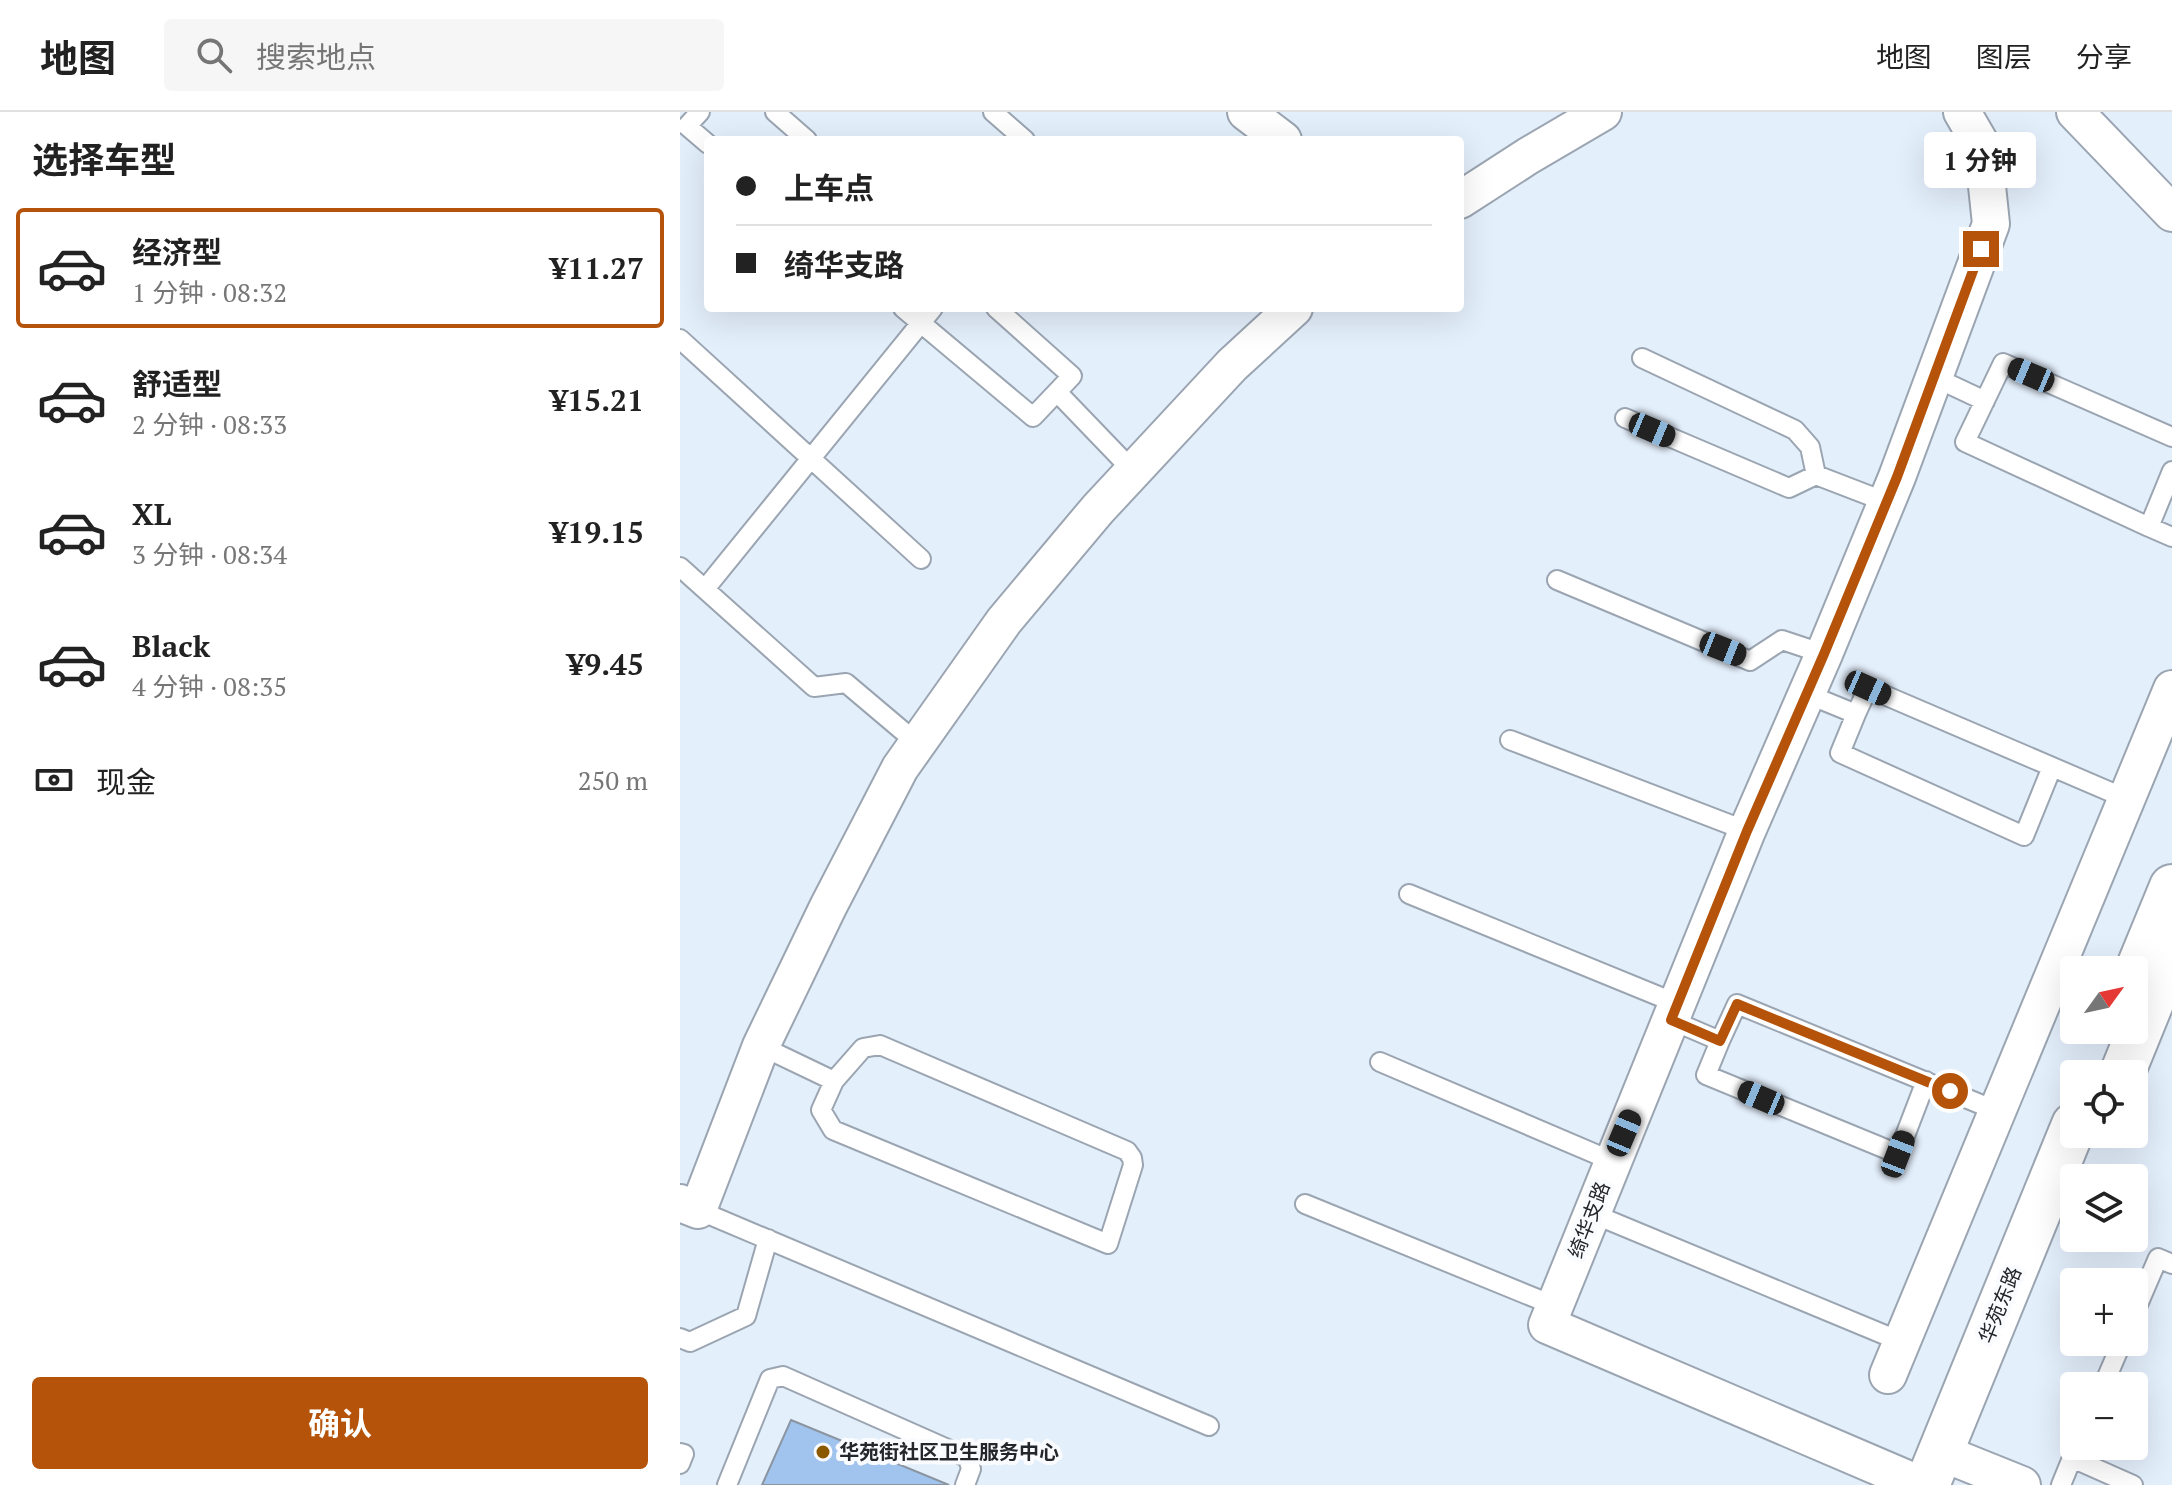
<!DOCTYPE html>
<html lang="zh">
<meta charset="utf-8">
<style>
:root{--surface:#fff;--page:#f6f6f6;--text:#222;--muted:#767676;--line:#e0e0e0;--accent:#b45309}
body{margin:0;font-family:"PT Serif","Noto Sans SC",serif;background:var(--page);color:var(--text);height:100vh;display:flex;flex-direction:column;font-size:30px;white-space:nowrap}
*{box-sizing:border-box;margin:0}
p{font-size:26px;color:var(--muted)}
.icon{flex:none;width:44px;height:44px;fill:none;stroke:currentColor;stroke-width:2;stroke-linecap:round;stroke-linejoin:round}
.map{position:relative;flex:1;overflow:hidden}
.side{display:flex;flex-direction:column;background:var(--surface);width:680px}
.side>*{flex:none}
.hud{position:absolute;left:24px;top:24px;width:760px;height:176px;border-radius:8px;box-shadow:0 8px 32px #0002;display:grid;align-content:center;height:176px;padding:0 32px;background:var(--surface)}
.needle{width:52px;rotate:57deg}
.fabs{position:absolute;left:1380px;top:844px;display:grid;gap:16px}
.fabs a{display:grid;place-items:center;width:88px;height:88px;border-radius:8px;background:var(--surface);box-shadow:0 8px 32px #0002;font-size:40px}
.end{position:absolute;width:36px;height:36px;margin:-18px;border:10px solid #b45309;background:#fff;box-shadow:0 0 0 4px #fff}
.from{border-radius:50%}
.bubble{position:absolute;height:56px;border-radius:8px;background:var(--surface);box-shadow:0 8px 32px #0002;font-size:26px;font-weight:700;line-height:56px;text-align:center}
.car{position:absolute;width:24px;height:48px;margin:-24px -12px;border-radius:10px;box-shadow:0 0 6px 2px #0007;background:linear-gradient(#222 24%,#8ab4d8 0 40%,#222 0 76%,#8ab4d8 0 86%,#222 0)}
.hud b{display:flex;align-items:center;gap:28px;height:76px;font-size:30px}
.hud b+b{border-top:2px solid var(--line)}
.hud i{width:20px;height:20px;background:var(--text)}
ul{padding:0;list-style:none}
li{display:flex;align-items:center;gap:24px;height:120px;margin:0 16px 12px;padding:0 16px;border:4px solid transparent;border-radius:8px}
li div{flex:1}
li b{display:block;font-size:30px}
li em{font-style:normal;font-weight:700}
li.on{border-color:var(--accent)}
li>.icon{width:72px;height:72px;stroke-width:1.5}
h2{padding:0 32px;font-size:36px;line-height:96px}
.pay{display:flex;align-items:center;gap:20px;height:88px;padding:0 32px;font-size:30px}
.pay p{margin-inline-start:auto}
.primary-button{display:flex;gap:16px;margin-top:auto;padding:16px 32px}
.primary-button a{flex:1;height:92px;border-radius:8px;background:var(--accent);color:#fff;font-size:32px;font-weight:700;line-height:92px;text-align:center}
header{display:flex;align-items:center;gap:48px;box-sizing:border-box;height:112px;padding:0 40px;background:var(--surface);border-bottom:2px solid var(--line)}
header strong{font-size:38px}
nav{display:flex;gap:44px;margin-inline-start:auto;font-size:28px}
.search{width:560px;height:72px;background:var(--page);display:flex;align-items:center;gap:20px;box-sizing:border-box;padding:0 28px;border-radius:8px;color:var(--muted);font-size:30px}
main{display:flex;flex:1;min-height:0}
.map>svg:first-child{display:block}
.building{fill:#a1c4ee;stroke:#8b95a1;stroke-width:2}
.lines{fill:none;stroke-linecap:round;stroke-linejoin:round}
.service-casing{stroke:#9ba5b2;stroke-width:22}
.minor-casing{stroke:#9ba5b2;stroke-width:40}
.tertiary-casing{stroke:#9ba5b2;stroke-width:48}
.service{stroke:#fff;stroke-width:18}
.minor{stroke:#fff;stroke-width:36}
.tertiary{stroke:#fff;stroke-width:44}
.route{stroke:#b45309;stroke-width:10}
.poi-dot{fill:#8a5900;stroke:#f9fbfe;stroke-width:3}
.labels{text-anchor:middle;stroke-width:8;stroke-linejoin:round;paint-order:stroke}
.street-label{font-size:20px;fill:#23272c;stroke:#f9fbfe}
.poi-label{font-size:20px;font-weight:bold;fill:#23272c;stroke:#f9fbfe;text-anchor:start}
</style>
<header>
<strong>地图</strong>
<div class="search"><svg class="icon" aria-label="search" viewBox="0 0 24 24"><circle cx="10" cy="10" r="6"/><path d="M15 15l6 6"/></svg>搜索地点</div>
<nav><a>地图</a><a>图层</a><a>分享</a></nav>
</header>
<main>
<section class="side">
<h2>选择车型</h2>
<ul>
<li class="on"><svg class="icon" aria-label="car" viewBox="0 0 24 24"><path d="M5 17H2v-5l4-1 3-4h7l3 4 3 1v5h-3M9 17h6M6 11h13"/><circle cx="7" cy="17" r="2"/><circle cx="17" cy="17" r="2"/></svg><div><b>经济型</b><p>1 分钟 · 08:32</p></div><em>¥11.27</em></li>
<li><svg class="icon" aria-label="car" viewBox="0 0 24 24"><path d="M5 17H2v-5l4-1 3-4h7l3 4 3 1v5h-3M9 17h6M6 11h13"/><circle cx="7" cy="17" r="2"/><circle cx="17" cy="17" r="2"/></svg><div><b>舒适型</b><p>2 分钟 · 08:33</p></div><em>¥15.21</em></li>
<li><svg class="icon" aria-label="car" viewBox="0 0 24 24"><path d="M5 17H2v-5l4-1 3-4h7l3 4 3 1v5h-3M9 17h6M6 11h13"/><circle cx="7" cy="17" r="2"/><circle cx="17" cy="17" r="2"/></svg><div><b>XL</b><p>3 分钟 · 08:34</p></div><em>¥19.15</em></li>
<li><svg class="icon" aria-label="car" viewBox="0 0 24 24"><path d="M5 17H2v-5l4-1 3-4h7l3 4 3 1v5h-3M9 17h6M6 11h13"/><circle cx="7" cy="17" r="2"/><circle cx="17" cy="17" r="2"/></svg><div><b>Black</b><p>4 分钟 · 08:35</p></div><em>¥9.45</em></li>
</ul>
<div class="pay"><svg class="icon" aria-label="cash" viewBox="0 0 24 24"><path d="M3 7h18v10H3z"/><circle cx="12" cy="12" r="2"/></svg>现金<p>250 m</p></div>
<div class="primary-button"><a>确认</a></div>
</section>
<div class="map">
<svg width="1492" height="1373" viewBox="0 0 1492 1373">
<rect width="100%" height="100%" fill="#e4effc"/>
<path class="building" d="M111,1308L269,1373H82Z"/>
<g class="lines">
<defs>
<path id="service" d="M20,0L7,14L28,32
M95,0L127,28
M313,0L345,28
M223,196L353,305L392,264L316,196
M0,227L241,447
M962,246L1115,318L1130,335L1136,363
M1254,265L1305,289
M377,280L453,359
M945,306L1109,376L1136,363L1206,390
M1492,325L1323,251L1285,330L1469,415L1492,359
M1469,415L1492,425
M0,455L134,575L166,571L237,631
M877,468L1070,549L1102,528L1144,542
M25,477L253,196
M1127,582L1176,602L1188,576L1447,687
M1176,602L1160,641L1344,724L1372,655
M830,628L1067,719
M729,782L998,892
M991,908L1040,929L1057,892L1317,999
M1040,929L1026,963L1218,1042L1246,969
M81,934L154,969L183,936L200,933L447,1039L452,1046L453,1053L428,1132L153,1018L141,998L154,969
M700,950L932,1049
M625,1092L875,1194
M18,1098L529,1314
M911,1101L1222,1230
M1454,1202L1478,1146L1492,1152
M0,1226L10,1230L66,1204L88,1127
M1423,1274L1442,1230
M0,1341L4,1342L0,1352
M1392,1346L1453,1373
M47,1373L90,1267L103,1264L288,1346L291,1357L285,1373
M1381,1373L1397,1334"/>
<path id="minor" d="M566,0L603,28
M1395,0L1492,101
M780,88L848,44L923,0
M0,1091L18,1098L81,934L148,795L220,656L324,509L418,397L552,253L614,196
M1208,1263L1492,577
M1260,1340L1342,1373
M1241,1373L867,1213L1067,719L1144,542L1217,365L1311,112L1303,36L1282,0"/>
<path id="tertiary" d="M1454,867L1492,775
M1442,962L1492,839
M1247,1373L1394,1013"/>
</defs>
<use href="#service" class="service-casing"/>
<use href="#minor" class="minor-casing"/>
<use href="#tertiary" class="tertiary-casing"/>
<use href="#service" class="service"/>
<use href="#minor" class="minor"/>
<use href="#tertiary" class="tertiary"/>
</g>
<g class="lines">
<path class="route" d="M1270,979L1057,892L1040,929L991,908L1067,719L1144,542L1217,365L1301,137"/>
</g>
<circle class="poi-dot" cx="143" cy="1340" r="8"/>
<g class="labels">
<g class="street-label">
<text transform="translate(909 1108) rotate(-69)" y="7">绮华支路</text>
<text transform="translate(1320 1193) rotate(-68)" y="7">华苑东路</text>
</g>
<g class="poi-label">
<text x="159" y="1347">华苑街社区卫生服务中心</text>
</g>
</g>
</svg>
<div class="fabs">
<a><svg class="needle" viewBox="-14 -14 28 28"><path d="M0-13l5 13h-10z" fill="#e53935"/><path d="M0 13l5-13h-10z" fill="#767676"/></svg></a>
<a><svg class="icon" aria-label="locate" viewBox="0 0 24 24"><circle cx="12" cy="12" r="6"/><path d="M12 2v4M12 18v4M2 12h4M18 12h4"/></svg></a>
<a><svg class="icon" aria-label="layers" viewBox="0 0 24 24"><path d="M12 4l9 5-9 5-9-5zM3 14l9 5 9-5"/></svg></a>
<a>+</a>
<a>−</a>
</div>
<i class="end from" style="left:1270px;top:979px"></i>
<i class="end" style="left:1301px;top:137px"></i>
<div class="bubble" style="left:1244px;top:20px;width:112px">1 分钟</div>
<i class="car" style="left:1351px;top:263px;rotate:293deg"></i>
<i class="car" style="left:972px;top:318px;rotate:113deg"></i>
<i class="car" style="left:1043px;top:537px;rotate:112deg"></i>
<i class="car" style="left:1188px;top:576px;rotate:114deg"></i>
<i class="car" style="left:1081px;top:986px;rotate:293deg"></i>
<i class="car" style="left:944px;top:1021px;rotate:23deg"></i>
<i class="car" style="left:1218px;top:1042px;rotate:21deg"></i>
<div class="hud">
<b><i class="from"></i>上车点</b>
<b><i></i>绮华支路</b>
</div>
</div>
</main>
